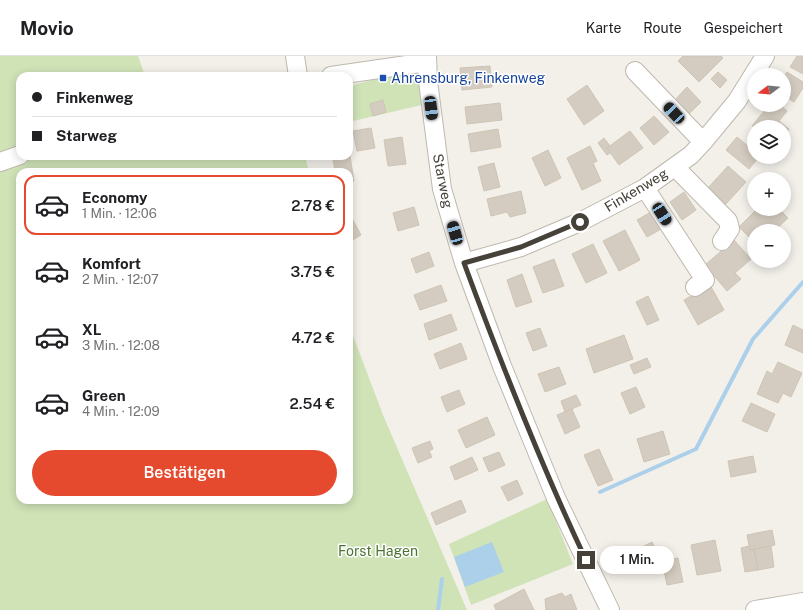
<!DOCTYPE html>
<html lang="de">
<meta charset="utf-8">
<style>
:root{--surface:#fff;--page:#f6f6f6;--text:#202124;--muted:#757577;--line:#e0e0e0;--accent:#e54a2e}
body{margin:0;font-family:"Public Sans",sans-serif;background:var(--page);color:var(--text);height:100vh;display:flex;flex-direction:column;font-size:15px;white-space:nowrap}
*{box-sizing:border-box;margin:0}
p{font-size:13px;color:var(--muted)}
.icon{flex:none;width:22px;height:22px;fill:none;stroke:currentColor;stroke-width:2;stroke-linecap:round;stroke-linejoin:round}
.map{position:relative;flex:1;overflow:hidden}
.details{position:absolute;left:16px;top:112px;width:337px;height:336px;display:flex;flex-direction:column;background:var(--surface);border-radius:12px;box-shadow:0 2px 10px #0003}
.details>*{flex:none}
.guide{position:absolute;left:16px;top:16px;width:337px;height:88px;border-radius:12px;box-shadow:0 2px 10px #0003;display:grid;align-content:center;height:88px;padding:0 16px;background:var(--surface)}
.needle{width:26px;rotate:254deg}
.tools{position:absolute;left:747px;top:12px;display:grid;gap:8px}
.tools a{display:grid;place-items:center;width:44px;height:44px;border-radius:50%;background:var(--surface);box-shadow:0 2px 10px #0003;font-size:20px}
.end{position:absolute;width:18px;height:18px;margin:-9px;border:5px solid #464139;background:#fff;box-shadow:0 0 0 2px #fff}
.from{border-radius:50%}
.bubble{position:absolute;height:28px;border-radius:14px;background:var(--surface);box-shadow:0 2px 10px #0003;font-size:13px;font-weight:600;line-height:28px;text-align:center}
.car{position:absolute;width:12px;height:24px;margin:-12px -6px;border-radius:5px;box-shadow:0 0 3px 1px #0007;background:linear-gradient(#222 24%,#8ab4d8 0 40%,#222 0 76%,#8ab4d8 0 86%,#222 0)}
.guide b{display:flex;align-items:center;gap:14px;height:38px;font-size:15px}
.guide b+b{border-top:1px solid var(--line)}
.guide i{width:10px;height:10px;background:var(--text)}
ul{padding:7px 0 0;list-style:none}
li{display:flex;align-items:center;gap:12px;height:60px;margin:0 8px 6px;padding:0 8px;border:2px solid transparent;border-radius:12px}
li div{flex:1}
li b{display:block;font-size:15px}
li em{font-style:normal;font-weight:600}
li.selected{border-color:var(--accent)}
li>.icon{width:36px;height:36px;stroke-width:1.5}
.primary-button{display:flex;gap:8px;margin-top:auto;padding:8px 16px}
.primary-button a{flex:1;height:46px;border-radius:24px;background:var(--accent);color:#fff;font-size:16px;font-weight:600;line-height:46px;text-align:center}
header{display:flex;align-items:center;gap:24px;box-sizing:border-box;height:56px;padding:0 20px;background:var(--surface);border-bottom:1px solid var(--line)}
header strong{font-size:19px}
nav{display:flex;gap:22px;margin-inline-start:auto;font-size:14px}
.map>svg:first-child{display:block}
.green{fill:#cfe3b7}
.water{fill:#acd0ea}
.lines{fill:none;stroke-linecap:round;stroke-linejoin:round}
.stream{stroke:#acd0ea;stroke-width:4}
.building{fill:#d4ccc0;stroke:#cec4b4}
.minor-casing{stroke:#beb8ad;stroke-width:20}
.minor{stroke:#fff;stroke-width:18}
.route{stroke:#464139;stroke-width:5}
.transit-dot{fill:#1a4fb4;stroke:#fff;stroke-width:1.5}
.labels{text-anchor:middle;stroke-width:3;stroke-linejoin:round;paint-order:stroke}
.transit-label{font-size:14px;fill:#164399;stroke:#fff;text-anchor:start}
.street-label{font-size:14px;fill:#464139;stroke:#fff}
.park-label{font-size:14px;fill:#4a7331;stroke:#fff}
</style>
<header>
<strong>Movio</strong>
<nav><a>Karte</a><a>Route</a><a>Gespeichert</a></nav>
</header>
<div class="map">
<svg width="803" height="554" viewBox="0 0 803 554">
<rect width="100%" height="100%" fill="#f3f0ea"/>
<path class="green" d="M0,0H138L145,20H20V100H305L309,116H20V444H349V269L383,359L467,554H0Z
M410,14L417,16L426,48L349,66V30Z
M547,443L573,508L471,549L449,488Z"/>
<path class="water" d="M492,486L504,516L465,531L454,501Z"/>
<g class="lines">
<path class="stream" d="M600,436L696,393L753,283L803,226
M438,554L442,523"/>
</g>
<path class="building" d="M683,0H721L723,2L699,26L678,5Z
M797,0H803V18L790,11Z
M490,10L492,31L462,34L460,12Z
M718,16L727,24L720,32L711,23Z
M787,16L803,26V32L794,46L784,39V20Z
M587,29L604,55L584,69L567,43Z
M687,31L701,46L688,59L674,45Z
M383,44L386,56L373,60L370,48Z
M500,47L502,64L467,68L465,51Z
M769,49H780L787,55L779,65L789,73L784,80V71L752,70Z
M654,60L669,76L654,89L640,72Z
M371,72L375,92L357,95L353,75Z
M498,73L501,91L471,96L468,78Z
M630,75L643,92L619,109L607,92Z
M402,81L406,108L388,110L384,84Z
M737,81L754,95V101H759L749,113L726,94Z
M604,82L610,90L607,92L610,97L607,99L598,87Z
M590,90L597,105L593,107L601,125L582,134L567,102Z
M548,94L561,122L545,130L532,102Z
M350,100L354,125L349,126V116H335L333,103Z
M494,107L500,131L484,135L478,111Z
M728,110L746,126L725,149L707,133Z
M521,135L526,157L510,161L507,156L491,160L487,143Z
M684,136L696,154L682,164L670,146Z
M414,151L419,169L398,175L393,157Z
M757,153H779L788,162L774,175H754V186L739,171Z
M651,156L661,173L647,181L637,164Z
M349,157L361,179L349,186Z
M625,174L640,204L619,215L603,185Z
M734,184L751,203L735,217L741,223L727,235L705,209Z
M593,188L607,217L586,227L572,198Z
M429,196L434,210L416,217L411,203Z
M554,203L564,230L543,237L533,211Z
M522,218L532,246L516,251L507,224Z
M441,229L447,245L420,254L414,239Z
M710,229L724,254L698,269L684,244Z
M648,240L659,264L647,269L636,246Z
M451,258L457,274L429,284L424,268Z
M793,269L803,274V297L785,289Z
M540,272L547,290L533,295L526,277Z
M624,279L633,303L594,317L586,293Z
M461,287L467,303L440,313L434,298Z
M647,302L651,311L634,318L630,309Z
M778,306L802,317L791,341L783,337L778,347L757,338L767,315L772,318Z
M559,311L566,328L545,336L538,318Z
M636,331L645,351L630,358L621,337Z
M459,334L465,348L447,356L441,341Z
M576,339L581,349L565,356L561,345Z
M751,347L775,358L767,376L742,365Z
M572,353L580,371L565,378L557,359Z
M487,361L495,379L466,392L458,374Z
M663,375L670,398L644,406L637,383Z
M430,385L433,393L429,395L432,401L418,407L412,392Z
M599,393L613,424L598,430L584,399Z
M499,396L505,409L489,416L483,402Z
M753,400L756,416L731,421L728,405Z
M472,401L478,414L455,424L450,411Z
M517,424L523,438L508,445L501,431Z
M461,444L466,456L436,469L431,457Z
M772,474L775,489L750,494L747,479Z
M715,484L721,515L697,519L691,489Z
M652,486L660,501L638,513L630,497Z
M749,490L750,494L754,493L758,514L745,516L741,492Z
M771,490L774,511L758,514L754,493Z
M678,502L683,526L667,529L662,505Z
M524,533L534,554H496L494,549Z
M562,537L565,541L571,538L577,554H546L545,543Z"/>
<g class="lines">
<defs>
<path id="minor" d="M295,0L298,20
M427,0L428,25L442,133L464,207L502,310L556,442L610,554
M635,15L703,86
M331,20L427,6
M0,106L20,99
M675,111L728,165L730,173L722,185
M645,132L705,224L695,231
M464,207L521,191L580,166L645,132L691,99L703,86L737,45L765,0
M755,554L803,546"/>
</defs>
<use href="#minor" class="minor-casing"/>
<use href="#minor" class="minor"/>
</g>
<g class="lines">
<path class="route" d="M580,166L521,191L464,207C501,307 540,407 586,504"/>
</g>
<rect class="transit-dot" x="379" y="18" width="8" height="8" rx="2"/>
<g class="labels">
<g class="transit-label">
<text x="391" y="27">Ahrensburg, Finkenweg</text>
</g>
<g class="street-label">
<text transform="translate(443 125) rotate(79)" y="5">Starweg</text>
<text transform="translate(636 134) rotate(-31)" y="5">Finkenweg</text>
</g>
<g class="park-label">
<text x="378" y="500">Forst Hagen</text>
</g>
</g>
</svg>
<div class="tools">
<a><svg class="needle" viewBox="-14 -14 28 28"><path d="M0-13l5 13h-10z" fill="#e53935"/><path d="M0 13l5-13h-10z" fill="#757577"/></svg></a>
<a><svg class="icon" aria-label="layers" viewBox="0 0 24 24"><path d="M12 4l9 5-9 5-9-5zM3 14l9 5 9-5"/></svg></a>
<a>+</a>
<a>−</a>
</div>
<i class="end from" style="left:580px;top:166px"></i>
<i class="end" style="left:586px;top:504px"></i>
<div class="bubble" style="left:600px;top:490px;width:74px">1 Min.</div>
<i class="car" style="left:431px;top:52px;rotate:173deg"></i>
<i class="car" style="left:674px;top:57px;rotate:317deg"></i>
<i class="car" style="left:662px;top:158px;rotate:147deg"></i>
<i class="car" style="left:455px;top:177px;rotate:344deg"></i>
<div class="guide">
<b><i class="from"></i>Finkenweg</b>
<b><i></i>Starweg</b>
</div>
<section class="details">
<ul>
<li class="selected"><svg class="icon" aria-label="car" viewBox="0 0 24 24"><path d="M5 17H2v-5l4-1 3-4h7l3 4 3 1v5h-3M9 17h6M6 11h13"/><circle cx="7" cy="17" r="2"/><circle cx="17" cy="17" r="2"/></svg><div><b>Economy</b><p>1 Min. · 12:06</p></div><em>2.78 €</em></li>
<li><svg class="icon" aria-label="car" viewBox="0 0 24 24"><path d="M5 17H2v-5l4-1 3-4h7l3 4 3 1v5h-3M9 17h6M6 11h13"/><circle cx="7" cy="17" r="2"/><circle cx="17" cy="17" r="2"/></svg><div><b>Komfort</b><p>2 Min. · 12:07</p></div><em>3.75 €</em></li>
<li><svg class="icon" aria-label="car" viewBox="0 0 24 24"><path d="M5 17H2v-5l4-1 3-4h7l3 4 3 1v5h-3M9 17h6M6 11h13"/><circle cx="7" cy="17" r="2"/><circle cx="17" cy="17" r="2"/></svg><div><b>XL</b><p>3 Min. · 12:08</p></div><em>4.72 €</em></li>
<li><svg class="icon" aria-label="car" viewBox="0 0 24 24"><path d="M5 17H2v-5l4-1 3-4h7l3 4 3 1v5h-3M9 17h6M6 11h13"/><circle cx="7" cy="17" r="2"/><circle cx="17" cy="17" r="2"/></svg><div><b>Green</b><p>4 Min. · 12:09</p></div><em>2.54 €</em></li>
</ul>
<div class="primary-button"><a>Bestätigen</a></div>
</section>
</div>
